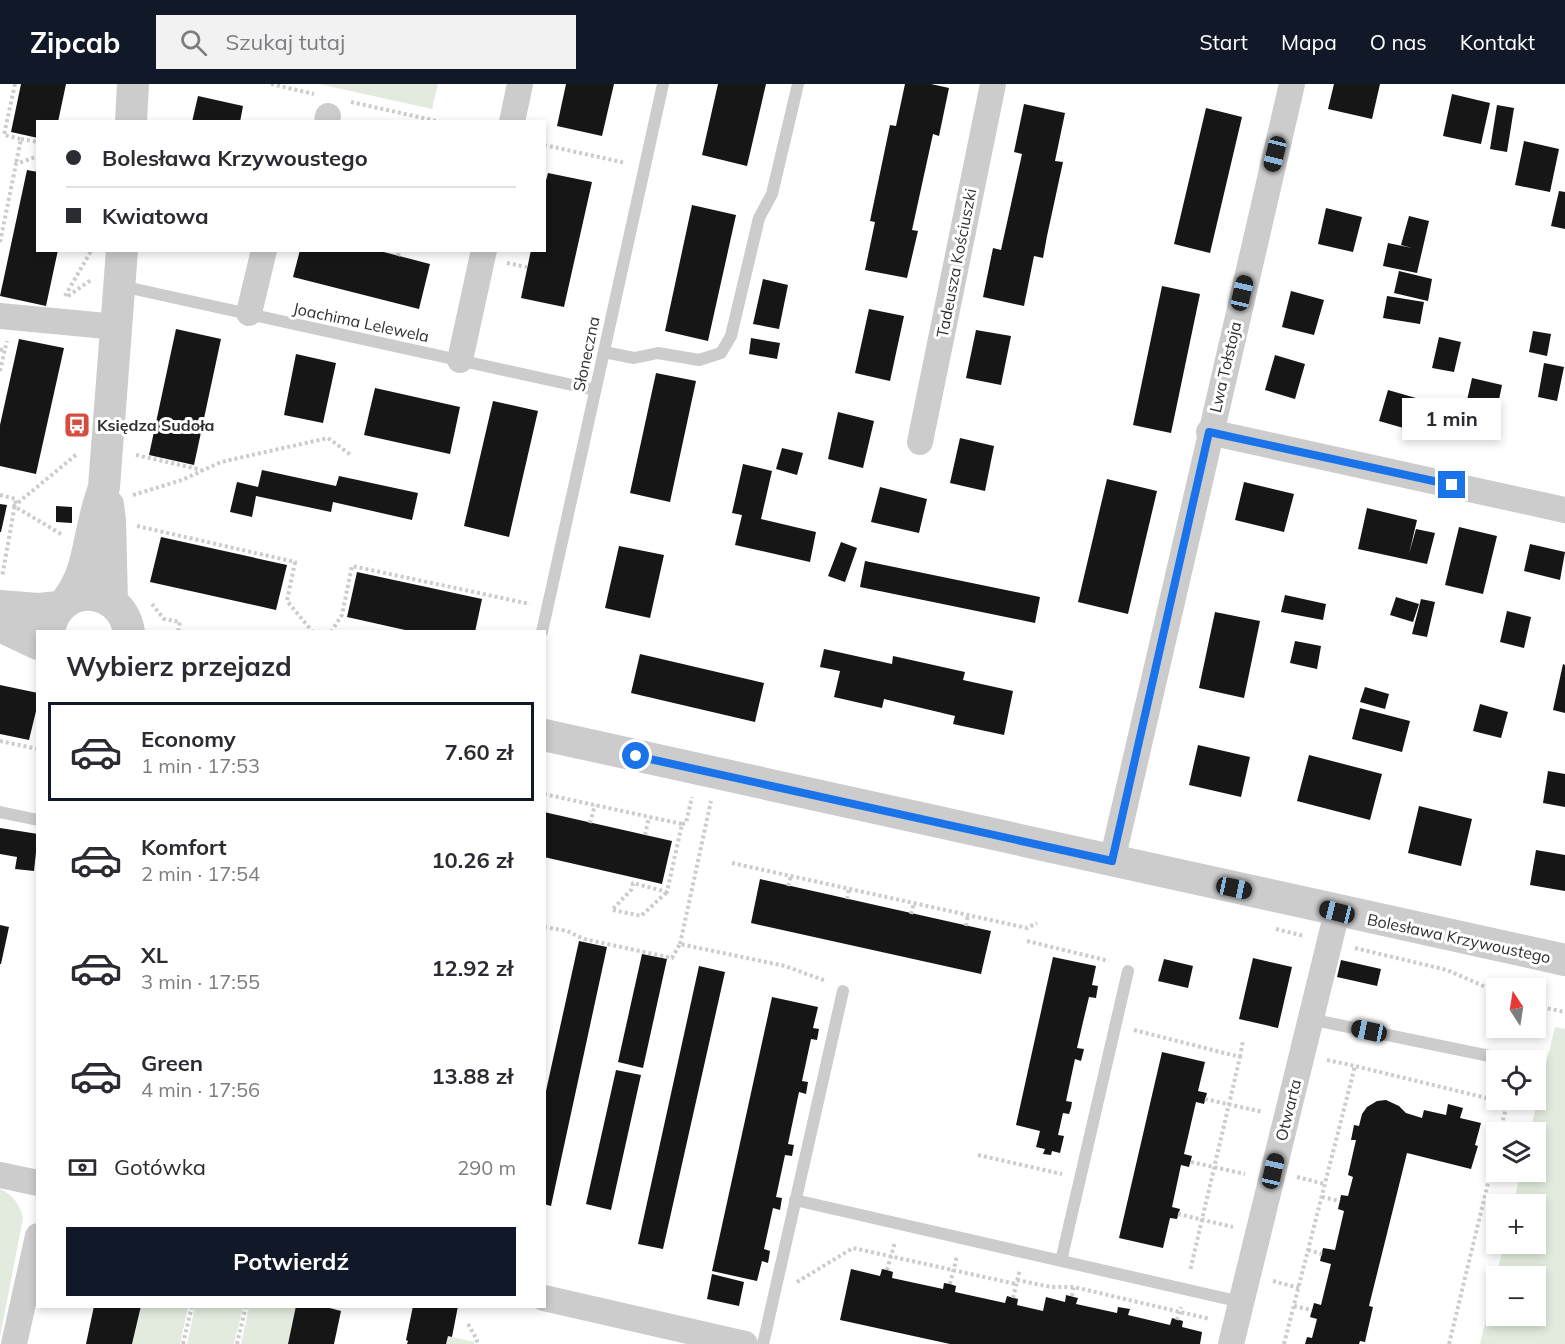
<!DOCTYPE html>
<html lang="pl">
<meta charset="utf-8">
<style>
:root{--surface:#fff;--page:#f2f2f3;--text:#2b2b33;--muted:#7c7c81;--line:#e1e1e2;--accent:#111827}
body{margin:0;font-family:Mulish,sans-serif;background:var(--page);color:var(--text);height:100vh;display:flex;flex-direction:column;font-size:22px;white-space:nowrap}
*{box-sizing:border-box;margin:0}
p{font-size:20px;color:var(--muted)}
.icon{flex:none;width:33px;height:33px;fill:none;stroke:currentColor;stroke-width:2;stroke-linecap:round;stroke-linejoin:round}
.map{position:relative;flex:1;overflow:hidden}
.details{position:absolute;left:36px;top:546px;width:510px;height:678px;display:flex;flex-direction:column;background:var(--surface);border-radius:0px;box-shadow:0 3px 9px #0003}
.details>*{flex:none}
.banner{position:absolute;left:36px;top:36px;width:510px;height:132px;border-radius:0px;box-shadow:0 3px 9px #0003;display:grid;align-content:center;height:132px;padding:0 30px;background:var(--surface)}
.needle{width:39px;rotate:348deg}
.buttons{position:absolute;left:1486px;top:894px;display:grid;gap:12px}
.buttons a{display:grid;place-items:center;width:60px;height:60px;border-radius:0px;background:var(--surface);box-shadow:0 3px 9px #0003;font-size:30px}
.end{position:absolute;width:27px;height:27px;margin:-14px;border:8px solid #1a73e8;background:#fff;box-shadow:0 0 0 3px #fff}
.from{border-radius:50%}
.bubble{position:absolute;height:42px;border-radius:0px;background:var(--surface);box-shadow:0 3px 9px #0003;font-size:20px;font-weight:700;line-height:42px;text-align:center}
.car{position:absolute;width:18px;height:36px;margin:-18px -9px;border-radius:8px;box-shadow:0 0 4px 2px #0007;background:linear-gradient(#222 24%,#8ab4d8 0 40%,#222 0 76%,#8ab4d8 0 86%,#222 0)}
.banner b{display:flex;align-items:center;gap:21px;height:57px;font-size:22px}
.banner b+b{border-top:2px solid var(--line)}
.banner i{width:15px;height:15px;background:var(--text)}
ul{padding:0;list-style:none}
li{display:flex;align-items:center;gap:18px;height:99px;margin:0 12px 9px;padding:0 18px;border:3px solid transparent;border-radius:0px}
li div{flex:1}
li b{display:block;font-size:22px}
li em{font-style:normal;font-weight:700}
li.on{border-color:var(--accent)}
li>.icon{width:54px;height:54px;stroke-width:1.5}
h2{padding:0 30px;font-size:27px;line-height:72px}
.pay{display:flex;align-items:center;gap:15px;height:66px;padding:0 30px;font-size:22px}
.pay p{margin-inline-start:auto}
.cta{display:flex;gap:12px;margin-top:auto;padding:12px 30px}
.cta a{flex:1;height:69px;border-radius:0px;background:var(--accent);color:#fff;font-size:24px;font-weight:700;line-height:69px;text-align:center}
header{display:flex;align-items:center;gap:36px;box-sizing:border-box;height:84px;padding:0 30px;background:var(--accent);color:#fff}
header strong{font-size:28px}
nav{display:flex;gap:33px;margin-inline-start:auto;font-size:21px}
.search{width:420px;height:54px;background:var(--page);display:flex;align-items:center;gap:15px;box-sizing:border-box;padding:0 21px;border-radius:0px;color:var(--muted);font-size:22px}
.map>svg:first-child{display:block}
.green{fill:#e3ebde;fill-rule:evenodd}
.building{fill:#161616}
.lines{fill:none;stroke-linecap:round;stroke-linejoin:round}
.path{stroke:#ccc;stroke-width:4;stroke-dasharray:3 3;stroke-linecap:butt}
.service{stroke:#ccc;stroke-width:12}
.minor{stroke:#ccc;stroke-width:26}
.tertiary{stroke:#ccc;stroke-width:32}
.route{stroke:#1a73e8;stroke-width:8}
.labels{text-anchor:middle;stroke-width:6;stroke-linejoin:round;paint-order:stroke}
.street-label{font-size:16px;fill:#2f2f2f;stroke:#fff}
.poi-label{font-size:16px;font-weight:bold;fill:#2f2f2f;stroke:#fff;text-anchor:start}
</style>
<header>
<strong>Zipcab</strong>
<div class="search"><svg class="icon" aria-label="search" viewBox="0 0 24 24"><circle cx="10" cy="10" r="6"/><path d="M15 15l6 6"/></svg>Szukaj tutaj</div>
<nav><a>Start</a><a>Mapa</a><a>O nas</a><a>Kontakt</a></nav>
</header>
<div class="map">
<svg width="1565" height="1260" viewBox="0 0 1565 1260">
<rect width="100%" height="100%" fill="#fff"/>
<path class="green" d="M319,0H438L432,25Z
M1555,943L1565,945V1260H1480L1504,1160H1536V1120H1513L1521,1088H1536V1048H1530ZM1536,1192V1232H1497V1192Z
M0,1105C13,1110 20,1121 23,1134L0,1253Z
M141,1223H188L180,1260H132Z
M195,1223H243L234,1260H187Z
M249,1223H296L288,1260H241Z
M448,1252L474,1258V1260H446Z"/>
<path class="building" d="M21,0H66L58,38H38V54L11,48Z
M566,0H614L602,52L557,42Z
M718,0H766L747,82L702,71Z
M905,0H931L949,4L939,52L933,50L912,146L918,147L907,194L865,186L875,138L870,137L890,41L896,42Z
M1334,0H1380L1372,35L1328,25Z
M1452,10L1490,19L1481,60L1443,52Z
M198,12L243,22L240,38H192Z
M1024,20L1065,29L1055,77L1063,78L1047,152L1043,174L1034,172L1024,222L983,213L993,164L1001,166L1022,70L1014,68Z
M1497,21L1514,24L1507,68L1490,65Z
M1206,24L1242,33L1210,169L1174,160Z
M1524,57L1559,65L1550,108L1515,101Z
M27,86L38,88V166H58L46,222L0,212Z
M548,89L592,98L564,223L521,214L531,166H544V104Z
M1559,107L1565,108V145L1551,142Z
M692,121L736,131L708,257L665,247Z
M1326,124L1362,133L1353,168L1318,160Z
M1409,132L1429,137L1417,189L1383,182L1388,159L1412,164L1401,161Z
M300,166H376L430,180L419,225L293,193Z
M1399,187L1432,195L1428,217L1394,209Z
M763,195L788,201L779,245L753,240Z
M1162,202L1200,210L1171,349L1133,341Z
M1291,207L1324,216L1314,251L1282,243Z
M1387,212L1424,218L1420,240L1383,234Z
M869,225L904,232L890,297L855,289Z
M176,245L221,255L194,381L149,371Z
M976,246L1011,252L1001,301L966,294Z
M1533,247L1551,250L1547,272L1529,268Z
M1439,253L1461,258L1454,288L1432,284Z
M751,254L780,259L777,275L749,270Z
M19,255L64,264L36,390L0,382V341Z
M296,270L336,279L323,339L284,331Z
M1275,271L1305,280L1295,315L1265,306Z
M1544,279L1564,283L1557,317L1538,313Z
M656,289L696,297L670,418L630,409Z
M1472,294L1502,301L1494,340L1463,334Z
M375,304L460,323L450,370L364,351Z
M1388,306L1423,316L1414,347L1379,337Z
M493,317L538,327L509,453L464,442Z
M838,328L874,337L863,384L828,375Z
M960,354L994,362L985,407L950,399Z
M782,364L803,369L797,391L776,385Z
M743,380L772,387L761,435L816,448L810,478L735,461L742,431L732,429Z
M262,386L336,402L339,392L418,409L412,436L333,418L331,428L256,412L252,433L230,428L237,398L258,403Z
M1107,395L1157,407L1128,530L1078,518Z
M1244,398L1294,410L1284,448L1235,436Z
M880,403L927,415L919,449L871,438Z
M0,420L7,421L1,448H0Z
M56,422L72,423V439L56,438Z
M1367,424L1417,436L1409,470L1416,445L1435,449L1427,480L1358,465Z
M1459,443L1497,452L1483,510L1445,501Z
M161,453L287,481L276,526L150,498Z
M841,458L857,464L845,498L828,492Z
M1530,460L1565,468L1560,496L1524,487Z
M619,462L664,471L650,534L605,524Z
M865,477L1040,513L1035,539L860,503Z
M357,488L482,515L475,548H414L347,533Z
M1285,511L1326,520L1323,536L1281,528Z
M1396,513L1419,520L1413,538L1390,531Z
M1421,515L1435,518L1427,553L1412,550Z
M1507,527L1531,533L1524,564L1500,558Z
M1215,528L1260,537L1244,614L1199,604Z
M1295,557L1321,562L1317,585L1290,579Z
M824,565L892,580L893,572L965,588L963,596L1013,607L1004,651L953,640L955,632L884,615L882,624L834,613L840,587L820,583Z
M640,570L764,599L755,638L631,609Z
M1563,580L1565,581V629L1553,626Z
M0,601L38,609V619L29,656L0,650Z
M1365,603L1389,610L1385,625L1360,618Z
M1480,620L1508,628L1501,654L1473,647Z
M1360,624L1410,637L1402,668L1352,655Z
M1198,661L1250,673L1241,713L1189,701Z
M1309,671L1382,690L1370,736L1297,717Z
M1548,687L1565,690V723L1543,719Z
M1419,722L1472,735L1461,782L1408,769Z
M544,728L672,757L662,800L544,773Z
M0,744L38,750L34,787L15,785L17,773L0,770Z
M1536,766L1565,771V807L1530,801Z
M760,795L991,847L981,890L751,839Z
M0,841L9,843L1,880H0Z
M579,857L607,863L551,1122L544,1120V1016Z
M642,870L667,875L643,984L618,978Z
M1053,873L1096,882L1092,901L1098,902L1096,914L1089,913L1083,938L1077,964L1084,965L1081,977L1075,975L1066,1017L1072,1018L1071,1024L1069,1030L1063,1029L1058,1051L1064,1052L1060,1069L1052,1067L1051,1071L1043,1070L1045,1065L1036,1063L1040,1047L1016,1041Z
M1253,874L1292,883L1278,944L1239,935Z
M1164,875L1193,882L1188,904L1158,897Z
M1341,876L1381,885L1377,902L1337,893Z
M699,882L725,888L663,1165L638,1160Z
M772,913L818,923L813,944L819,945L817,956L811,955L802,997L808,998L806,1010L799,1008L788,1060L794,1061L792,1072L785,1071L776,1113L782,1114L780,1126L773,1124L764,1165L770,1167L768,1179L762,1177L757,1197L712,1187Z
M1162,968L1205,978L1198,1007L1207,1009L1204,1020L1196,1018L1184,1070L1192,1072L1189,1083L1181,1081L1172,1123L1180,1125L1177,1135L1170,1134L1163,1164L1119,1154Z
M616,986L641,991L611,1126L586,1120Z
M1386,1016L1399,1022L1406,1029L1422,1034L1424,1026L1446,1031L1448,1020L1463,1024L1460,1034L1481,1039L1475,1061L1478,1062L1471,1085L1407,1069L1369,1222L1373,1223L1365,1258L1360,1257L1359,1260H1305L1307,1253L1312,1254L1317,1235L1310,1233L1314,1219L1321,1221L1331,1180L1320,1177L1323,1164L1335,1166L1344,1127L1338,1125L1341,1111L1348,1112L1353,1093L1348,1091L1356,1056H1351L1354,1041L1359,1042L1362,1030L1367,1023L1377,1017Z
M851,1185L880,1192L882,1185L887,1186L893,1188L892,1194L943,1205L944,1199L950,1200L956,1202L955,1208L1005,1219L1007,1212L1018,1215L1017,1221L1043,1227L1046,1213L1065,1218L1066,1211L1078,1214L1076,1220L1117,1229L1118,1223L1130,1225L1128,1231L1170,1241L1172,1234L1183,1237L1182,1243L1202,1248L1200,1260H950L840,1236Z
M712,1190L744,1198L739,1222L707,1215Z
M94,1222H141L132,1260H86Z
M296,1222H322L341,1227L334,1260H288Z
M413,1222H458L452,1253L448,1252L446,1260H407L408,1257L406,1256Z"/>
<g class="lines">
<path class="path" d="M15,0L4,51L21,55L16,79
M271,0L314,10
M351,18L441,38
M21,55L38,58
M544,61L626,79
M0,158L16,80L38,72
M398,172L400,166
M507,179L527,183
M65,212L91,167
M68,212L91,196
M0,266L5,265L7,257
M0,287L5,265
M136,371L202,386
M0,411L16,415L2,493
M133,411L182,396L221,378L328,354L351,371
M137,442L295,478L287,517L312,547
M61,450L14,422L77,370
M152,520L164,535L180,538L178,548
M331,548L342,531L352,482L530,520
M0,657L38,665
M544,710L682,740L667,808L633,799L631,806L612,826
M590,739L595,721
M682,740L686,739L692,713
M645,751L649,733
M732,779L1027,844L1037,839
M788,802L791,792
M847,815L849,805
M613,826L641,832L667,808
M911,830L914,819
M966,842L968,831
M544,843L567,847L584,855L672,874L680,860L785,882L826,897
M1276,845L1304,852
M1027,857L1109,877
M680,860L711,717
M1355,864L1447,886L1497,908
M1536,922L1565,928
M1134,946L1240,973L1190,1187
M1240,973L1243,956
M1327,976L1355,982
M1205,1015L1263,1028
M1500,1048L1508,1016
M978,1071L1062,1090
M1191,1078L1245,1090
M1297,1093L1325,1100
M1322,1113L1340,1117
M1178,1130L1233,1143
M1308,1166L1322,1170
M887,1186L895,1158
M1017,1196L1051,1203H1074L1210,1235
M1273,1197L1299,1204
M797,1198L853,1164L1016,1200
M950,1200L957,1172
M1072,1212L1074,1201
M1013,1214L1020,1185
M1294,1222L1312,1226
M1177,1236L1181,1223
M468,1240L477,1256L476,1260
M183,1260L192,1222
M237,1260L246,1222
M1284,1260L1355,982L1507,1019
M1449,1260L1497,1062"/>
<path class="service" d="M121,202L595,306
M604,268L634,274L658,269L699,276L721,269L731,252L759,134L772,110L798,0
M542,548L663,0
M0,728L38,736
M1310,935L1509,976
M795,1116L1241,1218
M1061,1177L1128,887
M763,1260L843,907"/>
<path class="minor" d="M327,38L328,32
M512,38L520,0
M249,229L264,166
M0,232L117,243
M460,276L484,166
M1209,348L1565,426
M920,358L993,0
M1112,777L1292,0
M0,1091L38,1099
M544,1214L745,1260
M14,1260L38,1152
M1231,1260L1337,828"/>
<path class="tertiary" d="M131,38L133,0
M108,421L110,436L112,518
M68,515C87,489 87,465 95,435C97,424 101,413 104,403L122,166
M0,522L38,525L59,523
M0,542L38,560
M49,548C56,498 121,499 129,548
M544,651L1565,876"/>
</g>
<g class="lines">
<path class="route" d="M636,672L1112,777L1209,348L1452,401"/>
</g>
<defs>
<symbol id="bus-square" viewBox="-11 -11 22 22"><rect x="-9" y="-9" width="18" height="18" rx="4" fill="#d64d40" stroke="#fff"/><path d="M-5-6H5V4H4V6H2V4H-2V6H-4V4H-5ZM-3.5-4V0h7V-4ZM-3.5 1.2v1.5H-2V1.2ZM2 1.2v1.5H3.5V1.2Z" fill="#fff"/></symbol>
</defs>
<g fill-rule="evenodd">
<use href="#bus-square" x="62" y="326" width="30" height="30"/>
</g>
<g class="labels">
<g class="street-label">
<text transform="translate(956 179) rotate(-79)" y="6">Tadeusza Kościuszki</text>
<text transform="translate(361 238) rotate(12)" y="6">Joachima Lelewela</text>
<text transform="translate(586 270) rotate(-78)" y="6">Słoneczna</text>
<text transform="translate(1225 283) rotate(-77)" y="6">Lwa Tołstoja</text>
<text transform="translate(1459 854) rotate(12)" y="6">Bolesława Krzywoustego</text>
<text transform="translate(1288 1026) rotate(-76)" y="6">Otwarta</text>
</g>
<g class="poi-label">
<text x="97" y="347">Księdza Sudoła</text>
</g>
</g>
</svg>
<div class="buttons">
<a><svg class="needle" viewBox="-14 -14 28 28"><path d="M0-13l5 13h-10z" fill="#e53935"/><path d="M0 13l5-13h-10z" fill="#7c7c81"/></svg></a>
<a><svg class="icon" aria-label="locate" viewBox="0 0 24 24"><circle cx="12" cy="12" r="6"/><path d="M12 2v4M12 18v4M2 12h4M18 12h4"/></svg></a>
<a><svg class="icon" aria-label="layers" viewBox="0 0 24 24"><path d="M12 4l9 5-9 5-9-5zM3 14l9 5 9-5"/></svg></a>
<a>+</a>
<a>−</a>
</div>
<i class="end from" style="left:636px;top:672px"></i>
<i class="end" style="left:1452px;top:401px"></i>
<div class="bubble" style="left:1402px;top:314px;width:99px">1 min</div>
<i class="car" style="left:1275px;top:70px;rotate:194deg"></i>
<i class="car" style="left:1242px;top:209px;rotate:13deg"></i>
<i class="car" style="left:1234px;top:804px;rotate:102deg"></i>
<i class="car" style="left:1337px;top:828px;rotate:284deg"></i>
<i class="car" style="left:1369px;top:947px;rotate:282deg"></i>
<i class="car" style="left:1273px;top:1087px;rotate:13deg"></i>
<div class="banner">
<b><i class="from"></i>Bolesława Krzywoustego</b>
<b><i></i>Kwiatowa</b>
</div>
<section class="details">
<h2>Wybierz przejazd</h2>
<ul>
<li class="on"><svg class="icon" aria-label="car" viewBox="0 0 24 24"><path d="M5 17H2v-5l4-1 3-4h7l3 4 3 1v5h-3M9 17h6M6 11h13"/><circle cx="7" cy="17" r="2"/><circle cx="17" cy="17" r="2"/></svg><div><b>Economy</b><p>1 min · 17:53</p></div><em>7.60 zł</em></li>
<li><svg class="icon" aria-label="car" viewBox="0 0 24 24"><path d="M5 17H2v-5l4-1 3-4h7l3 4 3 1v5h-3M9 17h6M6 11h13"/><circle cx="7" cy="17" r="2"/><circle cx="17" cy="17" r="2"/></svg><div><b>Komfort</b><p>2 min · 17:54</p></div><em>10.26 zł</em></li>
<li><svg class="icon" aria-label="car" viewBox="0 0 24 24"><path d="M5 17H2v-5l4-1 3-4h7l3 4 3 1v5h-3M9 17h6M6 11h13"/><circle cx="7" cy="17" r="2"/><circle cx="17" cy="17" r="2"/></svg><div><b>XL</b><p>3 min · 17:55</p></div><em>12.92 zł</em></li>
<li><svg class="icon" aria-label="car" viewBox="0 0 24 24"><path d="M5 17H2v-5l4-1 3-4h7l3 4 3 1v5h-3M9 17h6M6 11h13"/><circle cx="7" cy="17" r="2"/><circle cx="17" cy="17" r="2"/></svg><div><b>Green</b><p>4 min · 17:56</p></div><em>13.88 zł</em></li>
</ul>
<div class="pay"><svg class="icon" aria-label="cash" viewBox="0 0 24 24"><path d="M3 7h18v10H3z"/><circle cx="12" cy="12" r="2"/></svg>Gotówka<p>290 m</p></div>
<div class="cta"><a>Potwierdź</a></div>
</section>
</div>
